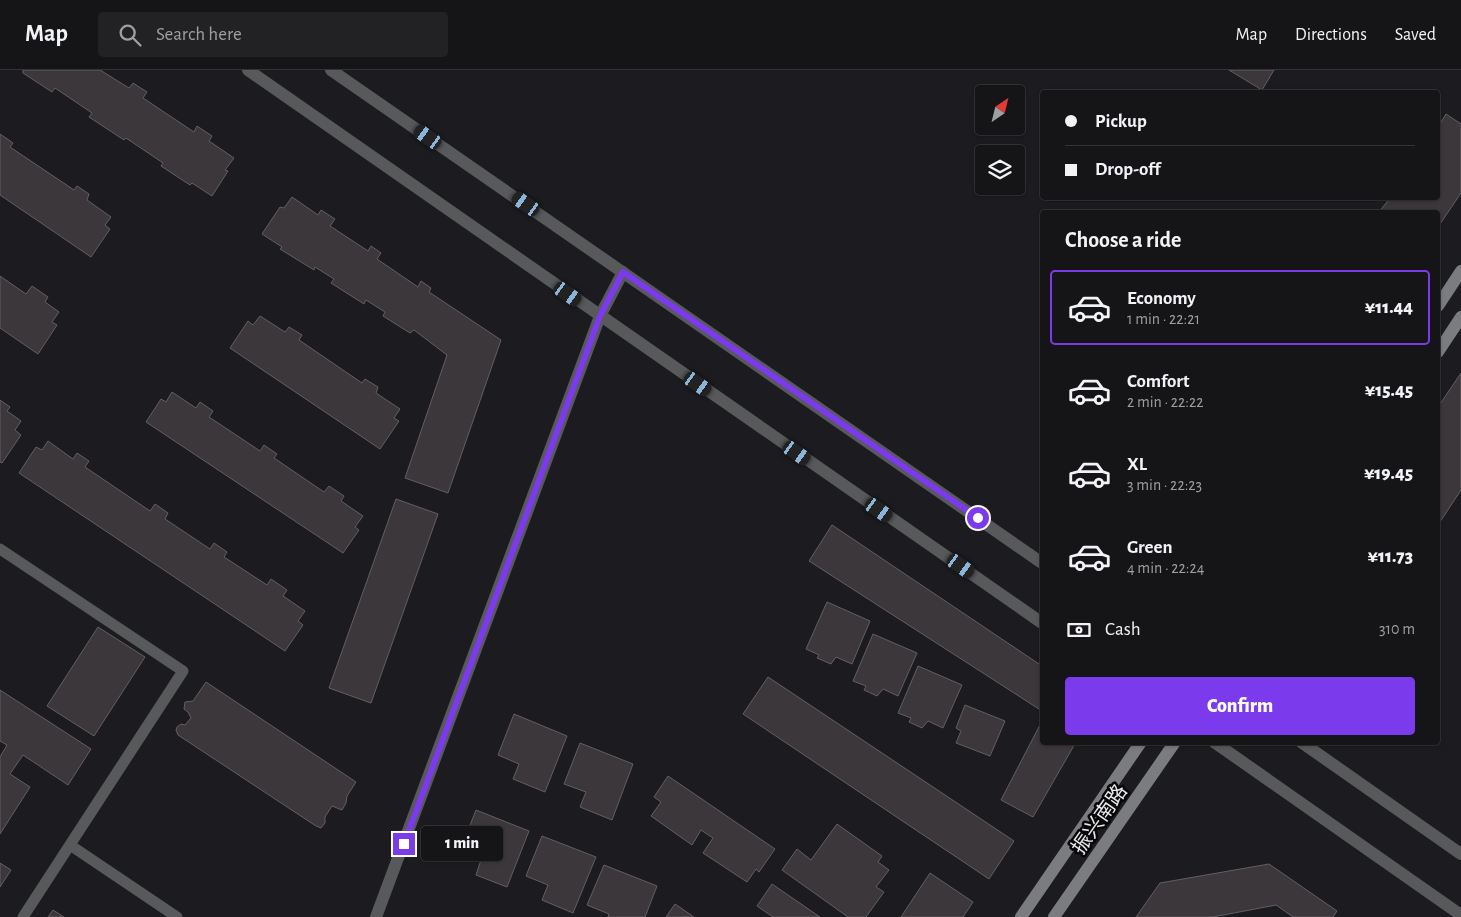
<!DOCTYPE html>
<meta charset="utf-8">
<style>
:root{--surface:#151518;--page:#222225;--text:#f1f3f6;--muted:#9d9fa2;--line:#343437;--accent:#7c3aed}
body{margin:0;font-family:"Alegreya Sans","Noto Sans SC",sans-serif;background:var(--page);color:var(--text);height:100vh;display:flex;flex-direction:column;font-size:19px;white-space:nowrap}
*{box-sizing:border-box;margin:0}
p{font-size:16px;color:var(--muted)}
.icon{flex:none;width:28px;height:28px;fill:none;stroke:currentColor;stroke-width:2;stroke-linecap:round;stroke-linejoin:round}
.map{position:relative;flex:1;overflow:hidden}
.panel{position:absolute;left:1040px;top:140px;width:400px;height:535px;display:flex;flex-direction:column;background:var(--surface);border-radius:5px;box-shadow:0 1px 4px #0004,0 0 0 1px var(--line)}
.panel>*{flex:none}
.guide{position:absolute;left:1040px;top:20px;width:400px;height:110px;border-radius:5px;box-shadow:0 1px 4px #0004,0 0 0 1px var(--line);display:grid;align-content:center;height:110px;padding:0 25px;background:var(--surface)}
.needle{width:32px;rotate:35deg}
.buttons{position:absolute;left:975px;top:15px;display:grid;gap:10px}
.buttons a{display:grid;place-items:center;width:50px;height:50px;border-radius:5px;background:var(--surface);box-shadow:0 1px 4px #0004,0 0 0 1px var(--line);font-size:25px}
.end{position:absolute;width:22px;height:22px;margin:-11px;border:6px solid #7c3aed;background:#fff;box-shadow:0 0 0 2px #fff}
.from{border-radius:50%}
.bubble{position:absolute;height:35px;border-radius:5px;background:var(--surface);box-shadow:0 1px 4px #0004,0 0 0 1px var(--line);font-size:16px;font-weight:800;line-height:35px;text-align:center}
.car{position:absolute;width:15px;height:30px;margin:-15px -8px;border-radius:6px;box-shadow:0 0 4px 1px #0007;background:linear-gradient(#222 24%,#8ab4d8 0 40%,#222 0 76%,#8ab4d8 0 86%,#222 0)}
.guide b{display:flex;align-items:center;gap:18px;height:48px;font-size:19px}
.guide b+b{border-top:1px solid var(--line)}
.guide i{width:12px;height:12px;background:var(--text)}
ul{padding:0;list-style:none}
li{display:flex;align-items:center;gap:15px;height:75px;margin:0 10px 8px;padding:0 15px;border:2px solid transparent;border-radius:5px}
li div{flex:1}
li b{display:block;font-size:19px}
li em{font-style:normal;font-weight:800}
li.on{border-color:var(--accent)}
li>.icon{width:45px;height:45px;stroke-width:1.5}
h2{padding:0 25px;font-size:22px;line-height:60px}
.pay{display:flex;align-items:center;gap:12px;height:55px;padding:0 25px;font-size:19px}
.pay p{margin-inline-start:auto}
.action{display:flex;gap:10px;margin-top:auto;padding:10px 25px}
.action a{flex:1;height:58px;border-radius:5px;background:var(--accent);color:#fff;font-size:20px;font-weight:800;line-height:58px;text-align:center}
header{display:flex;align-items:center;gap:30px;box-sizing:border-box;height:70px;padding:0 25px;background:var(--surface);border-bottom:1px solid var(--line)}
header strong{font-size:24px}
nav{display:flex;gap:28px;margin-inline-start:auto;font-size:18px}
.search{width:350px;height:45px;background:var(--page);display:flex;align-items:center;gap:12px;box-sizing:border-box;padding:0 18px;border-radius:5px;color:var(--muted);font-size:19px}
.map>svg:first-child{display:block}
.building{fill:#3b373a;stroke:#635e62}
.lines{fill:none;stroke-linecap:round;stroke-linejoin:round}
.service{stroke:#58595b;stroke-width:11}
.minor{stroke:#58595b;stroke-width:12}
.tertiary{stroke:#58595b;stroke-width:12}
.secondary{stroke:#7a7c7f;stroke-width:12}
.route{stroke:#7c3aed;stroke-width:6}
.labels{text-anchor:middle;stroke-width:5;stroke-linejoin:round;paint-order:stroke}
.street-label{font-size:20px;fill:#ebebee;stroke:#070709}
</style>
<header>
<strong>Map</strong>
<div class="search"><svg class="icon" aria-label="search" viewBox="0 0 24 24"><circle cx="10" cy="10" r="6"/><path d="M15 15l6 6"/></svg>Search here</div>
<nav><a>Map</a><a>Directions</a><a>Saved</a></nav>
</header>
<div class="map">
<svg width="1461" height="847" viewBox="0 0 1461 847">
<rect width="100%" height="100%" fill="#1c1c20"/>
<path class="building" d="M23,0H100L129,18L133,13L147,22L143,28L194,62L197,56L212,66L209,71L234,88L225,100L228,101L212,126L192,113L190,115L161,96L163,93L126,68L124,70L89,47L92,43L55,18L52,22L23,3Z
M1229,0H1274L1262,20Z
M1446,44L1461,54V123L1438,157V142H1379L1390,128H1438V57Z
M0,64L13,73L10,77L74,120L77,116L89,124L87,130L111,147L105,155L110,159L91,187L0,125Z
M292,127L318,145L321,140L335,149L330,156L368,181L371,176L381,183L377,189L418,217L421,211L431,218L429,222L501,270L448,423L405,408L447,285L414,260L410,263L383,246L385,242L366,230L364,234L331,213L334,209L315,197L314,200L280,179L282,177L262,164L280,137L284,138Z
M0,206L26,224L32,216L48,227L45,232L59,242L52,252L57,255L38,284L0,258Z
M260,246L285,262L289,257L302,265L299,270L362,313L365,309L378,317L376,323L400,339L394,348L399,351L380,379L230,278L248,251L253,255Z
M1461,303V420L1438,455V337Z
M172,322L196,338L200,332L213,341L209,347L260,381L264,375L277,384L274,388L324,422L329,416L344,426L341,431L363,446L355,457L359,460L343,483L146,352L161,329L166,332Z
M0,330L10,337L7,341L21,351L15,360L21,365L2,393L0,392Z
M48,371L73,389L77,383L89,391L85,397L150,441L155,434L168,443L165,449L210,479L214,473L227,482L224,487L267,515L271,509L287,520L283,526L305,541L298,551L303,555L285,581L19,403L36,377L42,380Z
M396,429L438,444L371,633L329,618Z
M832,455L1042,596V641L809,491Z
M827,532L870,551L852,594L836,587L831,594L817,588L819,585L806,579Z
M98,557L145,587L94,666L47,636Z
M873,564L917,583L898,626L883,619L877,626L864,620L866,616L853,611Z
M918,596L962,615L943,658L928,651L922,658L909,652L911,648L898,643Z
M768,607L1014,771L989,809L743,644Z
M206,612L356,712L347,726L346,733L342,740L332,736L325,747V753L321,758L316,756L178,665L176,660L177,657L181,654L185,655L191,648L188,642L184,639L185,632L193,631Z
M0,620L91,679L68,715L23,685L10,704L30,717L0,764V687L7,675L0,671Z
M965,635L1005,651L990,686L956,673L961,661L956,658Z
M514,644L567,666L545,722L513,709L519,694L498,685Z
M1042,651V672H1076L1033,747L1001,730Z
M580,673L633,694L612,750L580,737L586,722L564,714Z
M668,706L775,779L759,802L756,799L747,812L703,783L713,768L701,760L692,775L651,746L661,732L654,727Z
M476,740L529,761L507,817L476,805L481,790L460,781Z
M837,754L882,786L878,792L889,800L876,817L884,822L866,847H848L782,800L797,779L811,790Z
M542,766L596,787L573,843L542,830L548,815L526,806Z
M0,793L11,800L0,817Z
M1269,794L1337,841L1333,847H1293L1276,835L1213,847H1136L1160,813Z
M604,795L657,816L645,847H608L609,844L587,835Z
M930,803L973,832L963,847H901Z
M772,814L820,847H773L757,836Z
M675,834L694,847H666Z
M53,840L64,847H48Z"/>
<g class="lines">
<path class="service" d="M0,479L183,601L23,847
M70,775L177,847"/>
<path class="minor" d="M376,847L600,246L623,202"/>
<path class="tertiary" d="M248,0L1042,553
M331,0L1042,493
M1214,672L1461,845
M1301,672L1461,784"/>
<path class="secondary" d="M1438,236L1461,201
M1438,282L1461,247
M1021,847L1141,672
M1054,847L1175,672"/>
</g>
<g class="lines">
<path class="route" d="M404,774L600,246L623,202L978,448"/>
</g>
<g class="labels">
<g class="street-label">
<text transform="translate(1099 749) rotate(-55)" y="7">振兴南路</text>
</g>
</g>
</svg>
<div class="buttons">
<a><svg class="needle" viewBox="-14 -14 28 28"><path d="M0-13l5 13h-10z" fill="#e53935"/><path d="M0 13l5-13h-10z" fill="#9d9fa2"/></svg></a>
<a><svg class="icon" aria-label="layers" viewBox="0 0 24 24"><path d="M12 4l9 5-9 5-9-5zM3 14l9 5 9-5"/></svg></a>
</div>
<i class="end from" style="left:978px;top:448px"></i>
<i class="end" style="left:404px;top:774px"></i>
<div class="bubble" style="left:421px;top:756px;width:82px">1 min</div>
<i class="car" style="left:428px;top:67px;rotate:305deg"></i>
<i class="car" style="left:526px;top:134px;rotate:305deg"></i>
<i class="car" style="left:568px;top:224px;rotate:125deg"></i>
<i class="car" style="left:698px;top:314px;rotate:125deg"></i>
<i class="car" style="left:797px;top:383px;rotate:125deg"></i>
<i class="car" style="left:879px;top:440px;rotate:125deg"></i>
<i class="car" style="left:961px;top:496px;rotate:125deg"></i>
<div class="guide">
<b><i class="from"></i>Pickup</b>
<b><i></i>Drop-off</b>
</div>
<section class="panel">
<h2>Choose a ride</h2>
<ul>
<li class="on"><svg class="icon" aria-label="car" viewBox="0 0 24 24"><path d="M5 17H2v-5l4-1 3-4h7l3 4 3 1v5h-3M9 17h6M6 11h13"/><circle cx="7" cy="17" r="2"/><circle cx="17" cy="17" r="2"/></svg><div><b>Economy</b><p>1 min · 22:21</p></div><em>¥11.44</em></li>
<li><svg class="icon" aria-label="car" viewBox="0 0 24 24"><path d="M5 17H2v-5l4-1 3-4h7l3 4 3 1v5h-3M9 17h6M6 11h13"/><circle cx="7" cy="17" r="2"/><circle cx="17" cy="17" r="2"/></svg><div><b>Comfort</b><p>2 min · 22:22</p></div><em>¥15.45</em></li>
<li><svg class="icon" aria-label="car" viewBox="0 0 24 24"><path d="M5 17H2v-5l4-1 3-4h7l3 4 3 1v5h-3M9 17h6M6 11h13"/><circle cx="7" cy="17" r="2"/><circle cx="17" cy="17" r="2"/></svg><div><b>XL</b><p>3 min · 22:23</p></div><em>¥19.45</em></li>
<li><svg class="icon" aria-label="car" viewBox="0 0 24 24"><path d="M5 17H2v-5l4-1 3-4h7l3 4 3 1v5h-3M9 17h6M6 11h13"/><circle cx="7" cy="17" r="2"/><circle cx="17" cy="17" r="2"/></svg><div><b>Green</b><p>4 min · 22:24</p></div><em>¥11.73</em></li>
</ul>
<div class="pay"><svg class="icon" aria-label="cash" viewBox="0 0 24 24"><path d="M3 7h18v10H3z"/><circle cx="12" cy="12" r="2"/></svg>Cash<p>310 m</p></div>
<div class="action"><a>Confirm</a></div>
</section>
</div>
